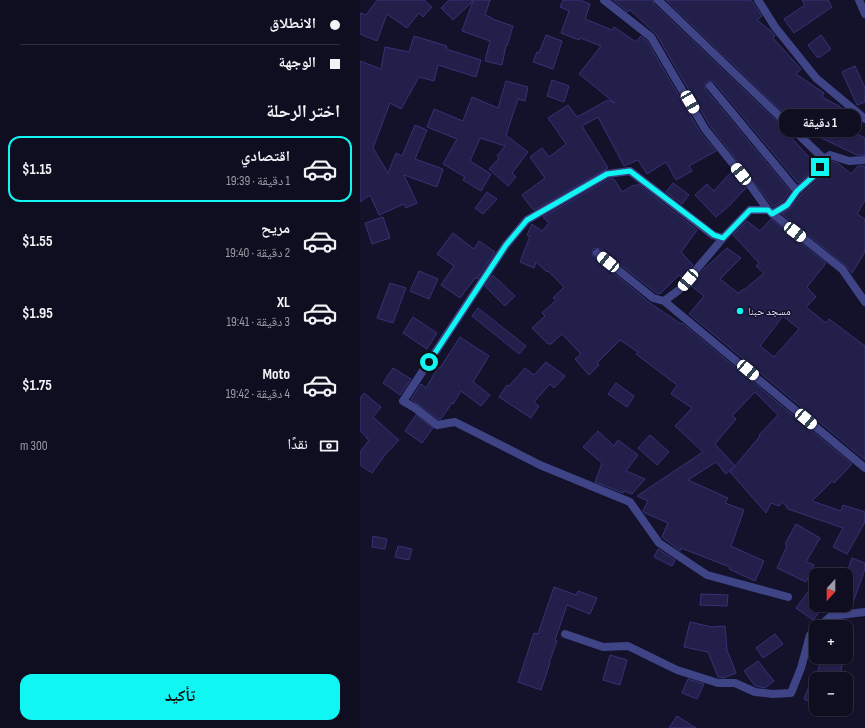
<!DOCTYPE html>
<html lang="ar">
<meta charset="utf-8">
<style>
:root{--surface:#0e0e20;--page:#171729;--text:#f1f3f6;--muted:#9b9ca5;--line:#2e2e3e;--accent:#10f6f3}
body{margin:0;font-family:"Sofia Sans Condensed","Noto Naskh Arabic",sans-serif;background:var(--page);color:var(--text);direction:rtl;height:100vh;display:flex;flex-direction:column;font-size:15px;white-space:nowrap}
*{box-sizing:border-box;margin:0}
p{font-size:13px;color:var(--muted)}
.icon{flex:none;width:22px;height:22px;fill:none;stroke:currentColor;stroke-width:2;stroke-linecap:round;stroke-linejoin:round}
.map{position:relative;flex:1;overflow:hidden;direction:ltr}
.sheet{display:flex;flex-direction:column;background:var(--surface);width:360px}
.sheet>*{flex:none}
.banner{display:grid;align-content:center;height:88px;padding:0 20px;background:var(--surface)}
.needle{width:26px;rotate:201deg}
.tools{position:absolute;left:449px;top:568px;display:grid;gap:8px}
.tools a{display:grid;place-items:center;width:44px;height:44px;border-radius:8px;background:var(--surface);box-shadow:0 1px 3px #0004,0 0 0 1px var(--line);font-size:20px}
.end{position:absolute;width:18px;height:18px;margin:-9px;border:5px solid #10f6f3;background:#111;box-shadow:0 0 0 2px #111}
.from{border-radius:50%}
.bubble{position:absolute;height:28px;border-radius:12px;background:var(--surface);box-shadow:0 1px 3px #0004,0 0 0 1px var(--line);font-size:13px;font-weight:700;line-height:28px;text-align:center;direction:rtl}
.car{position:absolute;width:12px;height:24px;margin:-12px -6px;border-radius:5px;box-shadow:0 0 3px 1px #0007;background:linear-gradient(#fff 24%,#345 0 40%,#fff 0 76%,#345 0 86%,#fff 0)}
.banner b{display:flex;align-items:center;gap:14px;height:38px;font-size:15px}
.banner b+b{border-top:1px solid var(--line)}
.banner i{width:10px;height:10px;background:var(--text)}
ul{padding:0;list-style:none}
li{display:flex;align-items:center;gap:12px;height:66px;margin:0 8px 6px;padding:0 12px;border:2px solid transparent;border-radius:12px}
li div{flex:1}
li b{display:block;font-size:15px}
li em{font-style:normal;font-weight:700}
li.active{border-color:var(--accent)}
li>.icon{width:36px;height:36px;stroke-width:1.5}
h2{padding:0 20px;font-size:18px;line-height:48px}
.pay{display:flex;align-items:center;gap:10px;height:44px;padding:0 20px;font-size:15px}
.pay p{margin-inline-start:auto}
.button{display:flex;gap:8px;margin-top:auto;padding:8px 20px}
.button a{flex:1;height:46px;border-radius:12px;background:var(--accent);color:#111;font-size:16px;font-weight:700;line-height:46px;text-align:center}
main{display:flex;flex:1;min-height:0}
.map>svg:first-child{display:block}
.building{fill:#221f4a;stroke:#373276;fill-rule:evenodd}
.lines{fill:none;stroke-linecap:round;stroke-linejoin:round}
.minor{stroke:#3f4487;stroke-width:8}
.route{stroke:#10f6f3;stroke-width:5}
.poi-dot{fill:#10f6f3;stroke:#13122a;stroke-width:1.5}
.labels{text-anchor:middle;stroke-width:3;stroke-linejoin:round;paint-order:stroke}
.poi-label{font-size:11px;fill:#dcdcfe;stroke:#13122a;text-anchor:start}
</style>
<main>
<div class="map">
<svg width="505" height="728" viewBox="0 0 505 728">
<rect width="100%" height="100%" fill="#13122a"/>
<path class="building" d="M17,0H64L72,7L63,17L59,13L47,28L27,14L17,41L0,34V13L6,15Z
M89,0H130L125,15L132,18V19L153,26L147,46L146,45L142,65L125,61L130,41L102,31L113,1L93,20L81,8Z
M203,0H220L230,4L225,19L252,30L254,27L276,42L281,36L287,41L340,132L356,151L329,166L332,171L316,180L306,162L287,174L278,160L264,166L238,117L222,126L248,168L174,210L170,206L162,195L185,178L170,157L182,148L189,157L206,144L188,118L208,105L217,117L248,100L255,103L219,74L241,46L220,38L219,40L201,33L209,11L200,7Z
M253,0H293L294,4L424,128L422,127L455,164L452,171L438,183L354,82L349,81L346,82L345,87L346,90L430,191L423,201L413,207L350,126L296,34L270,10L268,12Z
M306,0H391L402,16L397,20L411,31L415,36L413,38L441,69L436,74L464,93L462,97L479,106L490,117L484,128L505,138V155H497L438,127Z
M442,0H468L472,7L434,33L424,19L445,5Z
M186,35L202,41L193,69L173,62L177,52L179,53Z
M461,35L471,49L460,57H457L448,45Z
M54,36L87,46L86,49L121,60L116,77L78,65L74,81L59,77L41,109L30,103L13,148L28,173L36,153L42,156L55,125L67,130L55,159L83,169L77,187L44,175L57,203L46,208L44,204L19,215L10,195L0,202V61L21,69L25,47L49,52Z
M495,66L505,88V102L497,105L482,72Z
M192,80L209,86L204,102L187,96Z
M146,81L168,87L165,101L158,99L146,135L168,152L152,173L156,177L148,186L129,169L139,158L137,156L145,146L120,138L110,161L131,174L121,191L103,180L105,177L83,164L97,139L67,127L74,109L103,121L112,97L138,108Z
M471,161L478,163L491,174L498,166H505V200L497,214L505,219V252L492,273L485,265L422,214L431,208L441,195L460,178L468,163Z
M372,171L386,188L370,205L356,217L335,195L347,184L354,191Z
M249,179H254L262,192L274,185L275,186L278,184L337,230L321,252L333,265L322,278L319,275L300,294L296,293L240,249L235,248L233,249L232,255L290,303L321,324L322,323L492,464L474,483L472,481L452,501L481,511L483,505L505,512V522L487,554L473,547L483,528L428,509L423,502L419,506L411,503L406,513L370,472L400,436L399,435L418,415L395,392L372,416L376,419L355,444L375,466L366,474L356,462L328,480L368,498L365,503L384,510L371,546L404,561L395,581L369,569L370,567L344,557L321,548L320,551L302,537L308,523L285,513L283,511L288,501L277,496L343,452L315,426L332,408L311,394L317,385L276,354L278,352L260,340L237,363L239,365L229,375L215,359L221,354L202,334L191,344H188L172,328L185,316L182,313L196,300L193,298L204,287L188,271L187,272L176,262L174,268L160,262L170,236L167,235L172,224L182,231L189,223L183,217Z
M313,183L329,195L322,204L306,192Z
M127,192L137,199L123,214L115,208Z
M23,217L30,238L12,244L5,223Z
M411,219L466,263L447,287L456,297L446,307L466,323L469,319L505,346V460L329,314L344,296L330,285L345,268L367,248L381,258L360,279L378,293L384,289V290L404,273L396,266L399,263L373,235L387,221L400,231ZM423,316L439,329L414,357L400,346Z
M93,233L114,249L119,241L135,252L117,279L116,277L100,298L81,285L94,266L77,254Z
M59,271L78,279L69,299L50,291Z
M133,275L155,296L145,306L125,286Z
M30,283L46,288L33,323L17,318Z
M118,308L166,346L159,354L112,316Z
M53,317L77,333L67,349L43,333Z
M100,337L129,356L113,382L130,395L121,406L101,391L93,404L92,403L81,419H78L51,399L61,384L66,388L78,367L80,368Z
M186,362L205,376L194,388L190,384L174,402L179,406L171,418L139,397L147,385L149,386L165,368L174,375Z
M33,368L51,379L40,395L23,383Z
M256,383L274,396L267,407L248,394Z
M4,393L21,407L13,417L39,440L25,455L12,473L0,465V452L9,440L6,438L7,437L0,431V398Z
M56,415L73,428L62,443L45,431Z
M238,431L254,446L258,440L278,455L266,471L285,479L272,494L264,491L263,493L235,482L242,463L223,447Z
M290,435L309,452L297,465L278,448Z
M436,524L460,538L446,562L454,565L446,582L417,568L427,546L425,544Z
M13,536L27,539L25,549L12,547Z
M38,546L52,549L49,560L35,557Z
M298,549L315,560L312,566L294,557Z
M492,558L505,563V569L491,608L486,609V575Z
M194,587L216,595L218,591L237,598L230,614L207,605L195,640L197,641L189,663H190L181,690L158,682L174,633L178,634Z
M448,592L456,598V605H465L453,620L436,608Z
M341,594L368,595L367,606L340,605Z
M330,622L352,627L365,626L367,650L376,673L364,678L358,677L348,652L324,647Z
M415,634L423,644L403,658L396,648Z
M250,655L267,660L260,685L243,680Z
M462,657H484L479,679H456V704L444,699L455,671L456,677Z
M398,661L414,681L405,688L395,686L384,671Z
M328,679L344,684L337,699L322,693Z
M317,716L336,728H309Z"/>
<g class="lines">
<path class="minor" d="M244,0L291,37L345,129L390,185L408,210L482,269L505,302
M298,0L464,159L470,155L489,161L505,160
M398,0L415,27L456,78L505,119
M499,0L505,14
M350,86L437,191
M408,210H390L363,238L353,235L270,171L247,174L167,220L146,245L43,401L55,408L77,425L95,422L180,465L270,502L299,543L347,575L428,597
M412,214L427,205L437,191L456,174L464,159
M237,253L293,298L304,301L319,290L363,238
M304,301L505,468
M459,627L471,616L505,612
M205,634L243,647L268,646L317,670L358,683H375L395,692L413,694L431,693L441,668L450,635L456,629"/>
</g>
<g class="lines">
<path class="route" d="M69,362L146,245L167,220L247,174L270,171L354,235L363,238L390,210H408L412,214L427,205L437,191L456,174L460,167"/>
</g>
<circle class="poi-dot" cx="380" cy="311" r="4"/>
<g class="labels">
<g class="poi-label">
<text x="388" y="315">مسجد حبنا</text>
</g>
</g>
</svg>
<div class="tools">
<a><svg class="needle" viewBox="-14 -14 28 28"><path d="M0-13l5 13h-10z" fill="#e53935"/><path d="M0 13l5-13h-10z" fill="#9b9ca5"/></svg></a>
<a>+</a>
<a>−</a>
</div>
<i class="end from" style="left:69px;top:362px"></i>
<i class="end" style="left:460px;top:167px"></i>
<div class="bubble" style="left:419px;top:109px;width:82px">1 دقيقة</div>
<i class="car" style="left:330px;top:102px;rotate:150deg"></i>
<i class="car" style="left:381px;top:174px;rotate:321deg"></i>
<i class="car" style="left:435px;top:232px;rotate:128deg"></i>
<i class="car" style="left:248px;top:262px;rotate:309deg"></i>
<i class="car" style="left:328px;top:280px;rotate:220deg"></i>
<i class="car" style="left:388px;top:370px;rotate:130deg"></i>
<i class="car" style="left:446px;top:419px;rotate:130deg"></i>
</div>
<section class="sheet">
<div class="banner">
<b><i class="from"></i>الانطلاق</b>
<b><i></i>الوجهة</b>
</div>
<h2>اختر الرحلة</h2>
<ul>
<li class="active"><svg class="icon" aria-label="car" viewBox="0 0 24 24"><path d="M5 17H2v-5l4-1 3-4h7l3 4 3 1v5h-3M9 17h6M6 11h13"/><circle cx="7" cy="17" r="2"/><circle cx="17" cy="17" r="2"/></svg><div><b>اقتصادي</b><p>1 دقيقة · 19:39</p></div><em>$1.15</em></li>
<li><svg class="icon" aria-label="car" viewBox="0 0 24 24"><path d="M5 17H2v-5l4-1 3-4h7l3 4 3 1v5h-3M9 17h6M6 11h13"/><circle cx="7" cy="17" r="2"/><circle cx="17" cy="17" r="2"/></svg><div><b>مريح</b><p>2 دقيقة · 19:40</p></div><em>$1.55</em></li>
<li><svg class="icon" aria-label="car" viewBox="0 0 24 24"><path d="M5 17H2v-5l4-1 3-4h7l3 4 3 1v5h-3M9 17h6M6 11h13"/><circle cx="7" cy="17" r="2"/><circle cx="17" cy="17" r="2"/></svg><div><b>XL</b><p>3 دقيقة · 19:41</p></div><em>$1.95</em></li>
<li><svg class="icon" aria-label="car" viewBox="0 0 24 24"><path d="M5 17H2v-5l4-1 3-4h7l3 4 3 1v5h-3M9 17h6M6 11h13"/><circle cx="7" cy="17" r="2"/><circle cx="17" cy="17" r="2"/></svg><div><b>Moto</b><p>4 دقيقة · 19:42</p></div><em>$1.75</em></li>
</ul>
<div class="pay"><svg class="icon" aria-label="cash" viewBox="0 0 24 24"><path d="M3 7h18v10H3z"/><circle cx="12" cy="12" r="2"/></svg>نقدًا<p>300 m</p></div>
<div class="button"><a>تأكيد</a></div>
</section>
</main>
